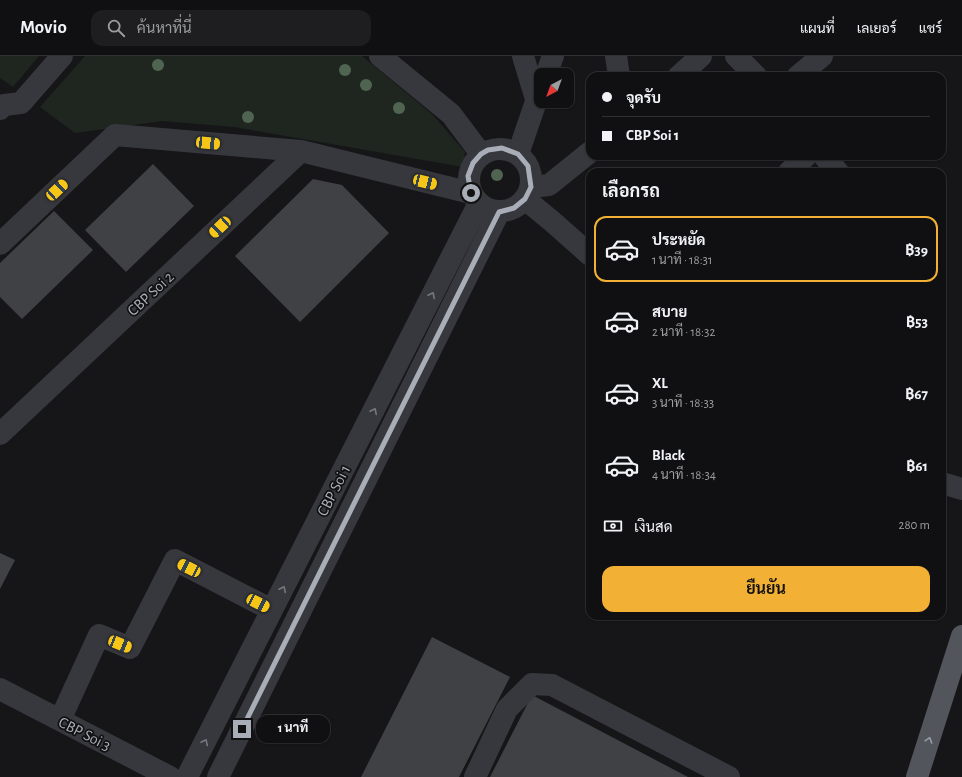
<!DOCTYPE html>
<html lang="th">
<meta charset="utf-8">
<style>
:root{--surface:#101012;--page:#1e1e20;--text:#f1f3f6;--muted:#9c9d9f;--line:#303032;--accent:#f2b134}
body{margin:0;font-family:"Alegreya Sans",Sarabun,sans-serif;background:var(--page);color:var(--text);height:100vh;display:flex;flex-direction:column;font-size:15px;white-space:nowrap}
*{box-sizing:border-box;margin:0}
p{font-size:13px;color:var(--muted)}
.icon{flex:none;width:22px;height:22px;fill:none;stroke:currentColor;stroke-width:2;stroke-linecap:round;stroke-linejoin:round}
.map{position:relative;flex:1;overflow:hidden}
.drawer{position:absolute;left:586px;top:112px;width:360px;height:452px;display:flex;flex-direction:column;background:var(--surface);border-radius:12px;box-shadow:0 1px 3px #0004,0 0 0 1px var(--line)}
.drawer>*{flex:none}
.guide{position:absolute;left:586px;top:16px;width:360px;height:88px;border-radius:12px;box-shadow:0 1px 3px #0004,0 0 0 1px var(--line);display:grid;align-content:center;height:88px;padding:0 16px;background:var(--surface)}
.needle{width:26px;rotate:221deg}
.fabs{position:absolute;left:534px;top:12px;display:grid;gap:8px}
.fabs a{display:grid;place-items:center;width:40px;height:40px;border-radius:8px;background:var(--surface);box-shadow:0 1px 3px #0004,0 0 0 1px var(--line);font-size:20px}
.end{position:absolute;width:18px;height:18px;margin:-9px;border:5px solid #a8adb8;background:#111;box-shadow:0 0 0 2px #111}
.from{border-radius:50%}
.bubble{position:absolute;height:28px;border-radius:12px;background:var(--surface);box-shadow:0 1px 3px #0004,0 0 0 1px var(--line);font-size:13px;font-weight:700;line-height:28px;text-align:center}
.car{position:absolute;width:12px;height:24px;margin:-12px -6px;border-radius:5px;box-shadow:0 0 3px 1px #0007;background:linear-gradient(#f5c518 24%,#345 0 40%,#f5c518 0 76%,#345 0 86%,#f5c518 0)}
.guide b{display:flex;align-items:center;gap:14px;height:38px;font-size:15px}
.guide b+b{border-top:1px solid var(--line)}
.guide i{width:10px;height:10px;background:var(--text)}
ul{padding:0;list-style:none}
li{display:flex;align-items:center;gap:12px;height:66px;margin:0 8px 6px;padding:0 8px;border:2px solid transparent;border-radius:12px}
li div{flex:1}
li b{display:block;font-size:15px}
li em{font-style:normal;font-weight:700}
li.on{border-color:var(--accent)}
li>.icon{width:36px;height:36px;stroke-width:1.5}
h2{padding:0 16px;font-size:18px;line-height:48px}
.pay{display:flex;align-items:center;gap:10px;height:44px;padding:0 16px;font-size:15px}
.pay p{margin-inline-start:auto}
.cta{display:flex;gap:8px;margin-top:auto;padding:8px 16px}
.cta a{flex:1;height:46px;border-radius:12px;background:var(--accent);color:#111;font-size:16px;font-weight:700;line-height:46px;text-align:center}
header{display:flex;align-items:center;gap:24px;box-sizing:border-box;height:56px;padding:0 20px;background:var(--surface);border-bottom:1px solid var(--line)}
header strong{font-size:19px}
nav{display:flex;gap:22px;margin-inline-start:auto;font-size:14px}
.search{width:280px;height:36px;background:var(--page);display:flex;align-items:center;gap:10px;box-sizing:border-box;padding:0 14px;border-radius:12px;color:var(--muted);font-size:15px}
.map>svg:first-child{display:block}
.green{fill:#1e261f}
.building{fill:#404145}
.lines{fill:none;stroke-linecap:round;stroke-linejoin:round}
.minor{stroke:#37383d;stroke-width:22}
.major{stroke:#53555c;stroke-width:22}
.tree{fill:#506452}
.oneway{stroke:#757881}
.oneway2{stroke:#979ba6}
.route{stroke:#a8adb8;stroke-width:5}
.labels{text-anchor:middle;stroke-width:3.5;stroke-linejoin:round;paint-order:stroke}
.street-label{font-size:16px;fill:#a8adb8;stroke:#111113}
</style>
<header>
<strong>Movio</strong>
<div class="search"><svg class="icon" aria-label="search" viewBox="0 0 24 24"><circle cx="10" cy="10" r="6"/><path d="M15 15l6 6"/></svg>ค้นหาที่นี่</div>
<nav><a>แผนที่</a><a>เลเยอร์</a><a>แชร์</a></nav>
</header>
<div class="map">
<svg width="962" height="721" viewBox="0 0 962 721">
<rect width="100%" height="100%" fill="#161618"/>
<path class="green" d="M0,0H39L13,31L0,22Z
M85,0H362L432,58L465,96L463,111L234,71L162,65L75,77L40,51Z"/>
<path class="building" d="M153,108L194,150L126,216L85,174Z
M313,123L342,129L389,177L300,266L235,200Z
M54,155L93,194L22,263L0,241V207Z
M0,497L15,504L0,533Z
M432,581L510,621L459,721H361Z
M532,639L688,721H490Z"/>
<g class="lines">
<path class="minor" d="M380,0L451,58L481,98
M523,0L536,43
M616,0L619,20
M736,0L756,20
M546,19L553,0
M679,20L701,0
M798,20L822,0
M0,53L4,49L21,47L62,0
M469 124a31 31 0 1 1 62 0a31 31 0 1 1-62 0Z
M518,98L541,31
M824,100L838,116
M789,116L806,100
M531,131L549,129L590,96
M525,143L554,167L590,199
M0,188L115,79L301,95L471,137
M0,378L301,95
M942,427L962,433
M0,633L170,721
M60,664L99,579L130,592L175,504L272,554
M187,721L479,147
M218,721L499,156
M475,721L507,653L532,628L552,629L729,721"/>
<path class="major" d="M917,721L962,580"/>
</g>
<g class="tree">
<circle cx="158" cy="9" r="6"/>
<circle cx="345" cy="14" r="6"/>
<circle cx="366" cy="29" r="6"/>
<circle cx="399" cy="52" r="6"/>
<circle cx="248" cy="61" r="6"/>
<circle cx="497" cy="119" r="6"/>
</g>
<defs><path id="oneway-chevron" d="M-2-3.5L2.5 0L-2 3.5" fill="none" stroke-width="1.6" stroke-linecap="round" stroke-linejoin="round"/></defs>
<g class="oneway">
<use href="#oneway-chevron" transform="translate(432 239) rotate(-63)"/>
<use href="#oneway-chevron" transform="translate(374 355) rotate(-63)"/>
<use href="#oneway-chevron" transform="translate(283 533) rotate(-63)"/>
<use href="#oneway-chevron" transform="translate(205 686) rotate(-63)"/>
</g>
<use class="oneway2" href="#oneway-chevron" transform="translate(929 684) rotate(-72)"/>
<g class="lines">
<path class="route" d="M242,673L499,156L514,152L525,143L531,131L528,110L518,98L502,92L488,94L481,98L473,107L468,120L471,137"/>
</g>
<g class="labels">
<g class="street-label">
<text transform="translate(150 237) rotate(-43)" y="6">CBP Soi 2</text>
<text transform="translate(333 434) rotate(-63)" y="6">CBP Soi 1</text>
<text transform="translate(85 677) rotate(27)" y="6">CBP Soi 3</text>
</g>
</g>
</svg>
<div class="fabs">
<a><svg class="needle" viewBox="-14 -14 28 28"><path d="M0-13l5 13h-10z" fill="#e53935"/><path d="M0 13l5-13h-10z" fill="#9c9d9f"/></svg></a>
</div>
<i class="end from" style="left:471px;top:137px"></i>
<i class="end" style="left:242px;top:673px"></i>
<div class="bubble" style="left:256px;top:659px;width:74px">1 นาที</div>
<i class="car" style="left:208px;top:87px;rotate:95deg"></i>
<i class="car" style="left:425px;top:126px;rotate:104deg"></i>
<i class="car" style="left:57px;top:134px;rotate:47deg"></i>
<i class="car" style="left:220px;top:171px;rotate:227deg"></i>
<i class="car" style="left:189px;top:512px;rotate:297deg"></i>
<i class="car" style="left:258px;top:547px;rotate:117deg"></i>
<i class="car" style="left:120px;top:588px;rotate:112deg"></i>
<div class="guide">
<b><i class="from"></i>จุดรับ</b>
<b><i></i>CBP Soi 1</b>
</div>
<section class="drawer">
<h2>เลือกรถ</h2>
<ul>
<li class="on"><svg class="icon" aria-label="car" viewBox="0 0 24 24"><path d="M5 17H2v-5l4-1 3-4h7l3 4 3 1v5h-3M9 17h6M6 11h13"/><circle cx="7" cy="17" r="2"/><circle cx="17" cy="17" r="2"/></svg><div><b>ประหยัด</b><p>1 นาที · 18:31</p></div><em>฿39</em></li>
<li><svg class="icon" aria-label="car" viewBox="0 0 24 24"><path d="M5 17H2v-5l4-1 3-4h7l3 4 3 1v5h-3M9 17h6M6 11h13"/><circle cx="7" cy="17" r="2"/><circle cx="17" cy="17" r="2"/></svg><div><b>สบาย</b><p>2 นาที · 18:32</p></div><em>฿53</em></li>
<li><svg class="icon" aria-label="car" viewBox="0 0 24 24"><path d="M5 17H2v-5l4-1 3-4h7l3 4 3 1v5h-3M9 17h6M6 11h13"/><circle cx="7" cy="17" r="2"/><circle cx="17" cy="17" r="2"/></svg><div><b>XL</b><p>3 นาที · 18:33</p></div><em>฿67</em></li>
<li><svg class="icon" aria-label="car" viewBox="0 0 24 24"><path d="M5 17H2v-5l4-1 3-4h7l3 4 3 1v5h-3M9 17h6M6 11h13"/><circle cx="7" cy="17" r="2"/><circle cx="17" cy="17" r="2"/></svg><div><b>Black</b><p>4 นาที · 18:34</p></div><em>฿61</em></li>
</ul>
<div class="pay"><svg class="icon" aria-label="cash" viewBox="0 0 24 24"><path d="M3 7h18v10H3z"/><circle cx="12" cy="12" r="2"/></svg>เงินสด<p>280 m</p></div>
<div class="cta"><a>ยืนยัน</a></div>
</section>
</div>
